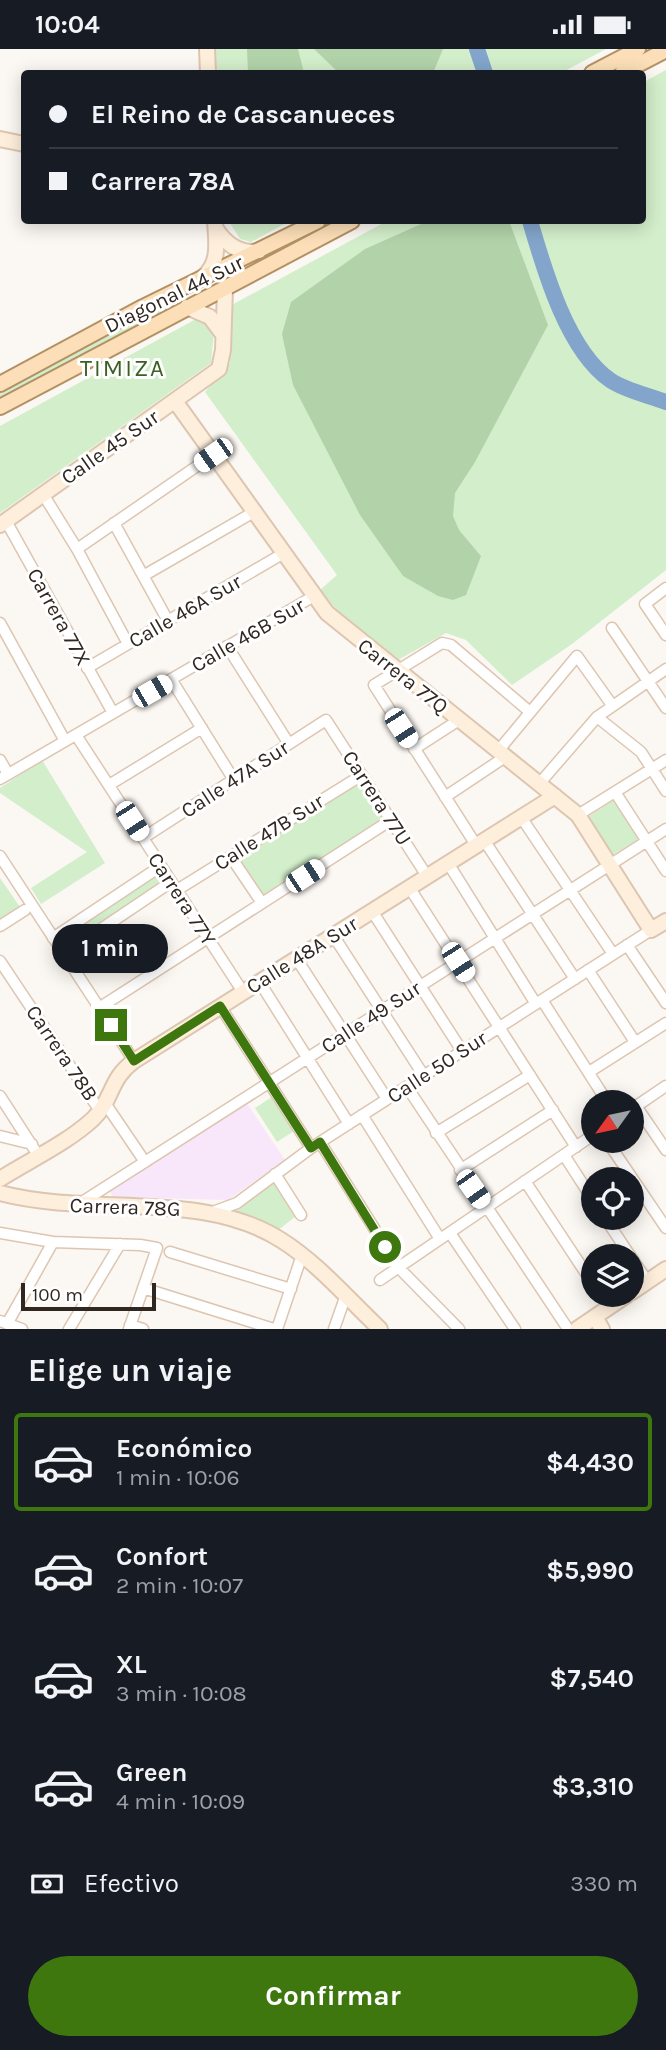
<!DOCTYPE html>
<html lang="es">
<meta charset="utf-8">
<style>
:root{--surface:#171b24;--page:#242831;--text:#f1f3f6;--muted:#9ea1a6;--line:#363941;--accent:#3d770e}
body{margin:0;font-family:Karla,sans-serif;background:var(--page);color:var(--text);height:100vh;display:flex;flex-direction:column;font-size:26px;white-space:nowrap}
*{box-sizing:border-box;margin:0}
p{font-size:23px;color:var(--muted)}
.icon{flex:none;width:38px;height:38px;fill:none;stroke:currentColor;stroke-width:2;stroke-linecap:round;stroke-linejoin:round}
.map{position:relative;height:1280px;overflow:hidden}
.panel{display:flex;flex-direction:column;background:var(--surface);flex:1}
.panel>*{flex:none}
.hud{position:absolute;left:21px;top:21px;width:625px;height:154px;border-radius:7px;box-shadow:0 4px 18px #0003;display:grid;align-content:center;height:154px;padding:0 28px;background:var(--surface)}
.needle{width:46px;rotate:237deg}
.controls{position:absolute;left:581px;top:1041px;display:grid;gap:14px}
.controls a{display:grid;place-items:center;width:63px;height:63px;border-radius:50%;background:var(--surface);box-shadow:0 4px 18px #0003;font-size:35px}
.scale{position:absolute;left:21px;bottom:18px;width:135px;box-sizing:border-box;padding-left:7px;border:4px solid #302720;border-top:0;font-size:19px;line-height:24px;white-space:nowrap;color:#302720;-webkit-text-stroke:5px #fff;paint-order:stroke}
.end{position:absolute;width:32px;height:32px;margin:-16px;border:9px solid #3d770e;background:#fff;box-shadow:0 0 0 4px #fff}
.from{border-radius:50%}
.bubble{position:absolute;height:49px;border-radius:24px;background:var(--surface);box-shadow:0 4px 18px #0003;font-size:23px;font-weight:700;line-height:49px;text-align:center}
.car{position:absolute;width:21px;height:42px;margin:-21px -10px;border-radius:9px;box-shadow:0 0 5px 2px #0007;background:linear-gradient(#fff 24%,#345 0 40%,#fff 0 76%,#345 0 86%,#fff 0)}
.hud b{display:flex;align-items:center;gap:24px;height:66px;font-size:26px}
.hud b+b{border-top:2px solid var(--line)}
.hud i{width:18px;height:18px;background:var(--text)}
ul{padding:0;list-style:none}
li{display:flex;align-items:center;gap:21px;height:98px;margin:0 14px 10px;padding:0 14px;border:4px solid transparent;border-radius:7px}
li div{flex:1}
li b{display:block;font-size:26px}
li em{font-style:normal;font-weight:700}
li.current{border-color:var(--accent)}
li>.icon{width:63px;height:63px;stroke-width:1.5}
h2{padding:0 28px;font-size:32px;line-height:84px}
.pay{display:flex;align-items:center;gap:18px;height:77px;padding:0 28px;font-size:26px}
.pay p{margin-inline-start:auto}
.primary-button{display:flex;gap:14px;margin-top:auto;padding:14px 28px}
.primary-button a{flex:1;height:80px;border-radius:42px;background:var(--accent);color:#fff;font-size:28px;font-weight:700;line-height:80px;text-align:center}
.status{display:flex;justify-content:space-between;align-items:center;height:49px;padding:0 35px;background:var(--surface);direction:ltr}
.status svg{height:19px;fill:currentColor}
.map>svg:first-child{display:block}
.education{fill:#f8e7fa}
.green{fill:#d3eecb}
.forest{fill:#b2d3a9}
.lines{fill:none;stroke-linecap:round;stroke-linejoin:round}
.river{stroke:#83a5cb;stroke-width:16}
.street-casing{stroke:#ddc6b1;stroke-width:13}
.secondary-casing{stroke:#ddc6b1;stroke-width:18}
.primary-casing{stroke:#b39164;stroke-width:18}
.street{stroke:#fff;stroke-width:10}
.secondary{stroke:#feefdc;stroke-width:14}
.primary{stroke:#fcdfb8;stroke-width:14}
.route{stroke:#3d770e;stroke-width:9}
.labels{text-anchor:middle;stroke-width:6;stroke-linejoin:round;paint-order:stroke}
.street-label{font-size:21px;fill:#302720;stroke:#fff}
.quarter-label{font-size:24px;letter-spacing:2px;fill:#3a6023;stroke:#fff}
</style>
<div class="status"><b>10:04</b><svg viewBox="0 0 49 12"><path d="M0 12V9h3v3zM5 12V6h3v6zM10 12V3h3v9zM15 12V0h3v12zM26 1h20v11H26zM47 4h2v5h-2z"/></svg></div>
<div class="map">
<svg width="666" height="1280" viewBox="0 0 666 1280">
<rect width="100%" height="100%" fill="#fbf7f2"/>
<path class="education" d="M246,1053L285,1111L228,1151L113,1148L109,1141Z"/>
<path class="green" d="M211,0H606L561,24H213Z
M666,21V521L572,595L512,636L466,591L446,584L398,611L344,570L320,541L337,526L205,343L230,314L228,258L387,172H642V34Z
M220,172H290L251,193L240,190L230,174H221Z
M166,258L167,261L0,352V341Z
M196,270H203L214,282L211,314L0,464V377Z
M42,711L105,814L41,855L31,839L87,803L0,744V739Z
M360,730L385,770L263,848L238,807Z
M614,751L639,790L611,807L586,769Z
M154,825L161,836L66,899L59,888Z
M0,829L20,858L0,871Z
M272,1048L294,1082L277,1093L255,1059Z
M273,1133L296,1167L277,1182L224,1165L243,1156Z"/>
<path class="forest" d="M247,0H298L304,24H248Z
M314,0H443L433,24H339Z
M428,172H509L548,276L475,413L455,444L453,467L459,481L481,507L466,546L453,551L438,547L403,527L360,466L293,336L282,285L291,253L365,200Z"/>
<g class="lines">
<path class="river" d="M477,0L485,24
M530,172C544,220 567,301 610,331C626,342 648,346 666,353"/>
<defs>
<path id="street" d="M43,445L77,500L128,595
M6,472L113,664
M114,474L168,572
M77,500L213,406
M143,527L254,463
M666,539L645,555L666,586
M0,574L65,692
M612,579L666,659
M227,597L289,695
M87,619L284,504
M171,630L234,731
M597,668L641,703L666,742
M76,686L243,943
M414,700L459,671
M498,702L577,607L612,656
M0,711L8,725
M0,730L314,547
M539,735L597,668L666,620
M109,736L202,679
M615,743L666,822
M445,748L505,708
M578,766L666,711
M521,768L613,905
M143,789L326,671L427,827
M484,791L575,930
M476,796L374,636L442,594L451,596L530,663
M0,807L134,1012
M231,808L262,854
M448,814L536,955
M409,838L576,1098
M177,841L362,726
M372,862L462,1002
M0,877L25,861
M333,886L424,1027
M53,889L161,817
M627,896L666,954
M64,905L171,833
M296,909L387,1050
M0,912L100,1062
M588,921L635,993
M259,932L349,1075
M542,951L608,1054
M220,957L311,1099
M99,959L391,771
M589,1023L666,974
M407,1038L568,1280
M0,1047L38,1106
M105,1054L145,1113
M636,1057L666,1101
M632,1060L666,1037
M362,1066L440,1190
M436,1084L530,1026
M0,1087L32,1095
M607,1092L666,1179
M320,1093L399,1219L459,1280
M564,1106L593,1151
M460,1121L553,1061
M275,1125L301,1166
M525,1132L593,1235
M79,1155L666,780
M210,1164L237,1154L311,1099L651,881
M605,1169L631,1208
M0,1184L53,1193L140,1196L157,1199L129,1280
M450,1184L515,1280
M170,1203L291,1240
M632,1209L647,1232
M380,1231L593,1086
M143,1239L274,1280
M601,1246L609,1259
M0,1272L22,1280
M7,1275L53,1193
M130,1276L143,1280
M69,1280L120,1195
M277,1280L302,1206
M334,1280L346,1246"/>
<path id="secondary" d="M207,0L208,24
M0,90L24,95
M216,180C226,195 240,206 259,202
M202,229C221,214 216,192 215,172
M187,258L210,268L222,284
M175,352L327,564L578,766L651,881L666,872
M0,476L219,320L223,301L225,240
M0,1130C30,1111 67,1094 93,1070C113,1051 109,1030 134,1012L555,747
M0,1144C90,1168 201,1140 281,1191C319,1215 348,1250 380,1280
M632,1243L666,1220
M595,1268L602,1280
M577,1280L627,1246"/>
<path id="primary" d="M592,24L638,0
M622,24L666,1
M0,335L143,258L318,172
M0,358L352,172"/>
</defs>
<use href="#street" class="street-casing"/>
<use href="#secondary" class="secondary-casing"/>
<use href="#primary" class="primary-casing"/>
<use href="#street" class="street"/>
<use href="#secondary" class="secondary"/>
<use href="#primary" class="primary"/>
</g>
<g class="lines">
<path class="route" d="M111,976L134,1012L220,957L311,1099L320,1093L385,1198"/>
</g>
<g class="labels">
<g class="street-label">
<text transform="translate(174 245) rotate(-26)" y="7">Diagonal 44 Sur</text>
<text transform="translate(110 398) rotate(-35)" y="7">Calle 45 Sur</text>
<text transform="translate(185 562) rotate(-30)" y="7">Calle 46A Sur</text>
<text transform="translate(59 568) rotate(61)" y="7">Carrera 77X</text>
<text transform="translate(248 586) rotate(-30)" y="7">Calle 46B Sur</text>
<text transform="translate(403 627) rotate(38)" y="7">Carrera 77Q</text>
<text transform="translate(235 730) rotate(-33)" y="7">Calle 47A Sur</text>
<text transform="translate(377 749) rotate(57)" y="7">Carrera 77U</text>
<text transform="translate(269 783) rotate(-32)" y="7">Calle 47B Sur</text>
<text transform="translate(182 850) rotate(57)" y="7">Carrera 77Y</text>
<text transform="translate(302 906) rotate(-32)" y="7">Calle 48A Sur</text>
<text transform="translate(371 968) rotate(-33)" y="7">Calle 49 Sur</text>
<text transform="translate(62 1004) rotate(56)" y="7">Carrera 78B</text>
<text transform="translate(437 1018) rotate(-33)" y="7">Calle 50 Sur</text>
<text transform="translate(125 1158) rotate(2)" y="7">Carrera 78G</text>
</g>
<g class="quarter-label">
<text x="123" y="327">TIMIZA</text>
</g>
</g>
</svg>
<div class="controls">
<a><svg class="needle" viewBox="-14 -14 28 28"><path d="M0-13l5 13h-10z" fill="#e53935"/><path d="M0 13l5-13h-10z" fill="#9ea1a6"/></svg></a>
<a><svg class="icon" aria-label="locate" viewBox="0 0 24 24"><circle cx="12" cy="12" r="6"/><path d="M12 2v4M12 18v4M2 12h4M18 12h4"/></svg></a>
<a><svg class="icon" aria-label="layers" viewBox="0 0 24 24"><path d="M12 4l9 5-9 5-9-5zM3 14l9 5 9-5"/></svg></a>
</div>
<div class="scale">100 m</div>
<i class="end from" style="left:385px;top:1198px"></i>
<i class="end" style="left:111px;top:976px"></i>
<div class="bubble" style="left:52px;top:875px;width:116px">1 min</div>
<i class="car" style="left:213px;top:406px;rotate:235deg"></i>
<i class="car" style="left:152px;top:642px;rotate:60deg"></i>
<i class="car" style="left:401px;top:679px;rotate:147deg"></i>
<i class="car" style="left:132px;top:772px;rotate:147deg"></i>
<i class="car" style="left:305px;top:827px;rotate:57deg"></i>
<i class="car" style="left:458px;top:913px;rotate:147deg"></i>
<i class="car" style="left:473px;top:1140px;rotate:145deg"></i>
<div class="hud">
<b><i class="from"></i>El Reino de Cascanueces</b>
<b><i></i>Carrera 78A</b>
</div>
</div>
<section class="panel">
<h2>Elige un viaje</h2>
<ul>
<li class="current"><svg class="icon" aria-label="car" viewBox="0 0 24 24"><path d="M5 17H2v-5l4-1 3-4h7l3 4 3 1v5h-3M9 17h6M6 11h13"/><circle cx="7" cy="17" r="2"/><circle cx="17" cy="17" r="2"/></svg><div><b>Económico</b><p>1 min · 10:06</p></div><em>$4,430</em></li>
<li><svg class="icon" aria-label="car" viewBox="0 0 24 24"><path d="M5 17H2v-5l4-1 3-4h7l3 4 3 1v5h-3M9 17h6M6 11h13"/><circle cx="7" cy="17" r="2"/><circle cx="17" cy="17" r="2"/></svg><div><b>Confort</b><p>2 min · 10:07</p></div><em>$5,990</em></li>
<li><svg class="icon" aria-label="car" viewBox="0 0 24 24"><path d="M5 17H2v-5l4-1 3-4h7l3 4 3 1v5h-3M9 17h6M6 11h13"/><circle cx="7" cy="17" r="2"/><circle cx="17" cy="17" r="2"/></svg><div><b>XL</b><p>3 min · 10:08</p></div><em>$7,540</em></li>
<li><svg class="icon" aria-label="car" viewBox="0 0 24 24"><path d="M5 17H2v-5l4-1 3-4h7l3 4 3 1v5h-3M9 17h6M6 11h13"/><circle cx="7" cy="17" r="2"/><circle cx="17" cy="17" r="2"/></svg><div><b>Green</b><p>4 min · 10:09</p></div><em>$3,310</em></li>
</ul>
<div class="pay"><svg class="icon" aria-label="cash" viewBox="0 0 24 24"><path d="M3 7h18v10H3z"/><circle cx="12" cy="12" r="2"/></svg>Efectivo<p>330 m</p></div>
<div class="primary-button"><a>Confirmar</a></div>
</section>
